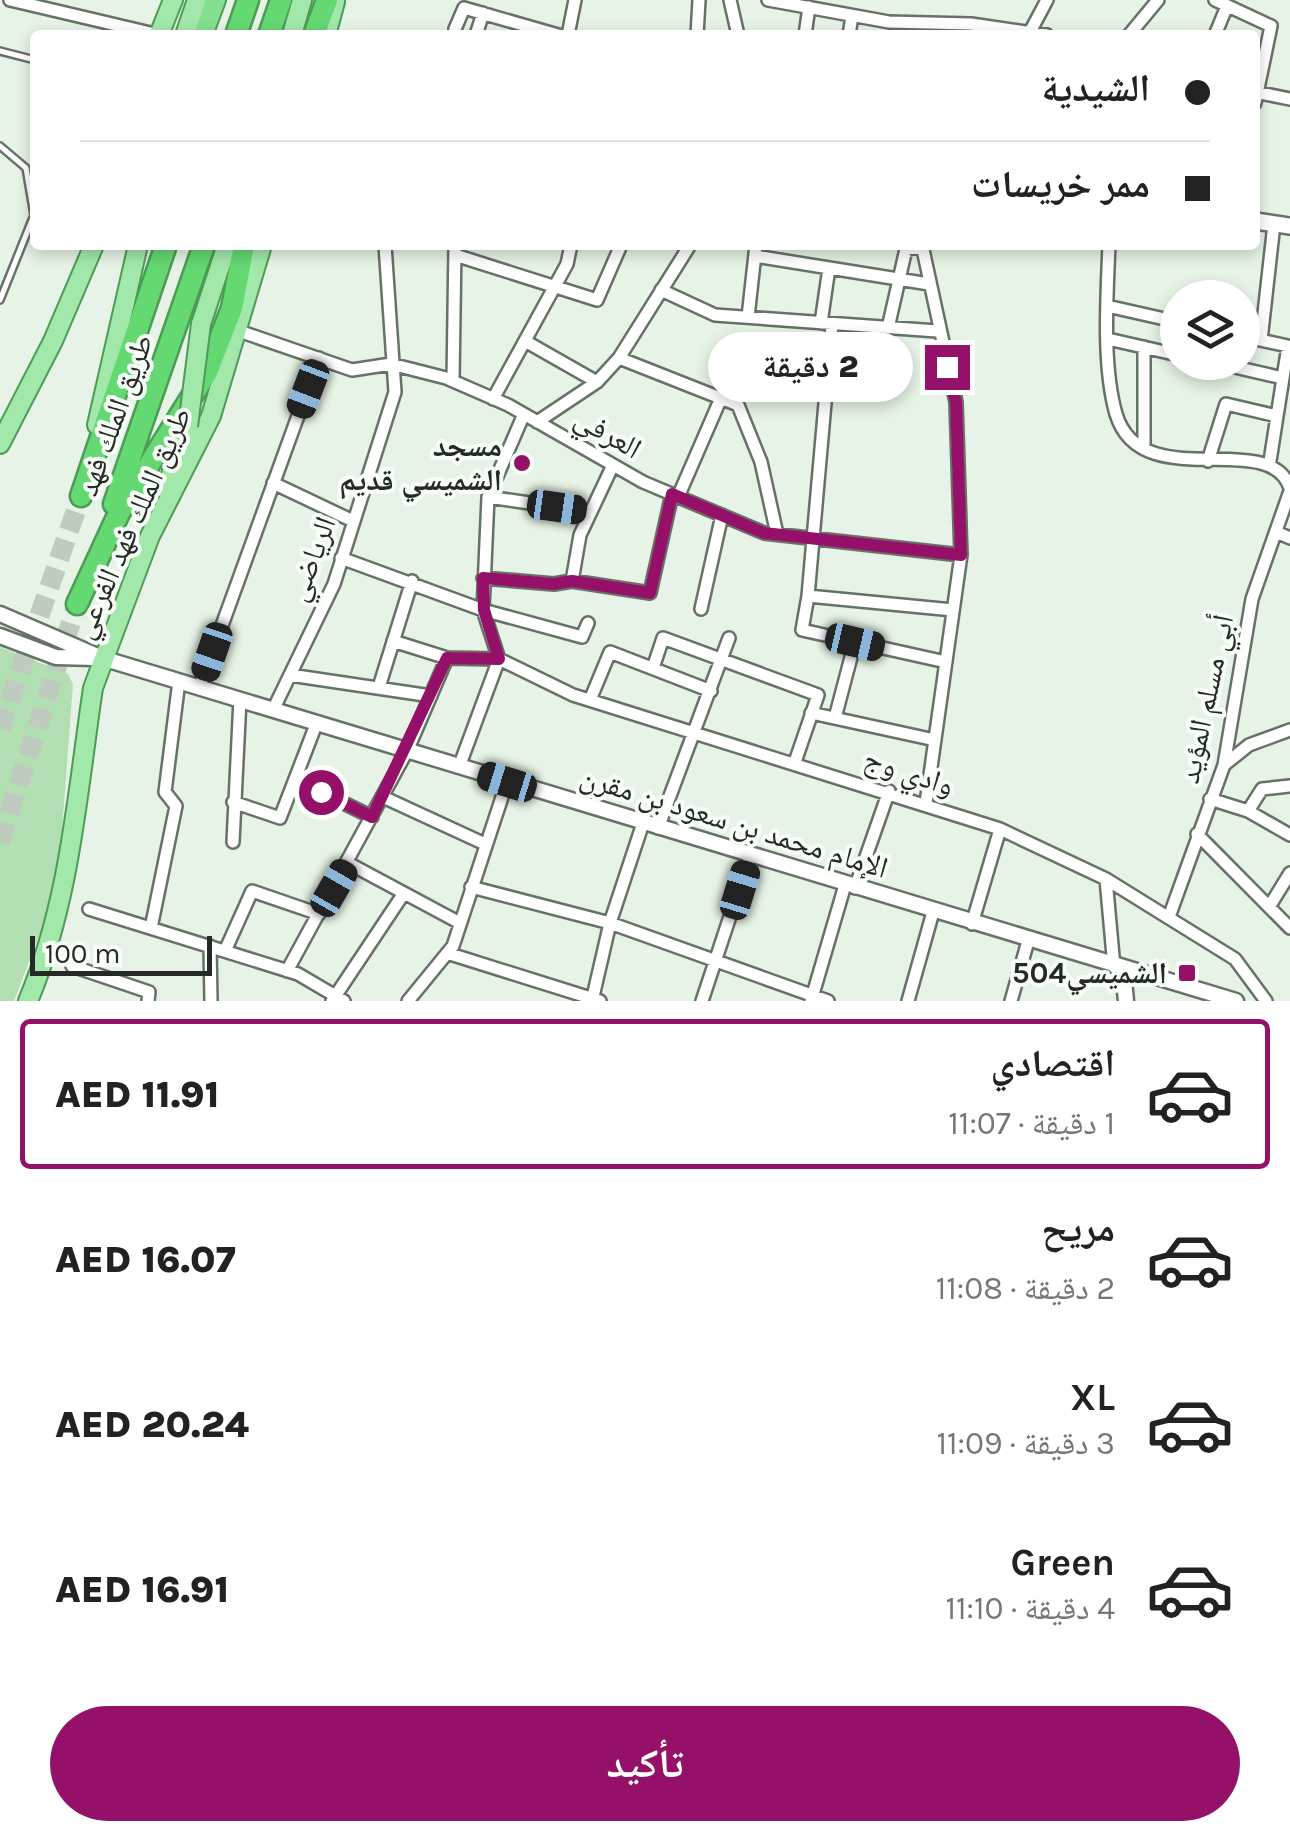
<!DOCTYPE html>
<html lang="ar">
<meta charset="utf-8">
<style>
:root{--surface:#fff;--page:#f6f6f6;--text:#222;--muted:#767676;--line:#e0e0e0;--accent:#951169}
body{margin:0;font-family:Karla,"Noto Naskh Arabic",sans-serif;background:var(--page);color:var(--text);direction:rtl;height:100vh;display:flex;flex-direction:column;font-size:38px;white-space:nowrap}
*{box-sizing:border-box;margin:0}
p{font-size:32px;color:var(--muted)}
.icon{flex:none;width:55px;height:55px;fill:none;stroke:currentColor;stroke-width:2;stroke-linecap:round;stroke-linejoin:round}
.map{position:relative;height:1001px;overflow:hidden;direction:ltr}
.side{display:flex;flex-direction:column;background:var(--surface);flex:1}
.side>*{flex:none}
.banner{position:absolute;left:30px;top:30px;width:1230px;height:220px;border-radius:10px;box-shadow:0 5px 15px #0003;direction:rtl;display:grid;align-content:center;height:220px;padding:0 50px;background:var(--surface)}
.tools{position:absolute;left:1160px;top:280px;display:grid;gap:20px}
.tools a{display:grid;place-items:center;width:100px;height:100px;border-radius:50%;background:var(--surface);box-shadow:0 5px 15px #0003;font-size:50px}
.scale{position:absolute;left:30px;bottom:25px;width:182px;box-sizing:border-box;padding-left:10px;border:5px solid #262a26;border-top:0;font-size:28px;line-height:35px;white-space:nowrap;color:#262a26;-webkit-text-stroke:8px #f7fef7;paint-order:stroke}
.end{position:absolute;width:45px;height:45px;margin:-22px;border:12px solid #951169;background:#fff;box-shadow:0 0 0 5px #fff}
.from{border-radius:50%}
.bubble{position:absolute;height:70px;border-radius:35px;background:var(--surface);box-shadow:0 5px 15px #0003;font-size:32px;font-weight:800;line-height:70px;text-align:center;direction:rtl}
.car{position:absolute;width:30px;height:60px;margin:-30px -15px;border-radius:12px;box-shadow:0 0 8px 2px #0007;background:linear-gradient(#222 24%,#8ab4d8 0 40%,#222 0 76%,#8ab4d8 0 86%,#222 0)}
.banner b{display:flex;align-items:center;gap:35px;height:95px;font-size:38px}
.banner b+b{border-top:2px solid var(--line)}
.banner i{width:25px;height:25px;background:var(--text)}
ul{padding:18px 0 0;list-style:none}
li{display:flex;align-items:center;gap:30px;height:150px;margin:0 20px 15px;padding:0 30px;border:5px solid transparent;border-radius:10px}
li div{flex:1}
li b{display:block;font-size:38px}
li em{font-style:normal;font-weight:800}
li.active{border-color:var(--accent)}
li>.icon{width:90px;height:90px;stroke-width:1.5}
.button{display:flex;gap:20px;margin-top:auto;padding:20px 50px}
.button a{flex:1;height:115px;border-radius:60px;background:var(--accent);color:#fff;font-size:40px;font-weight:800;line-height:115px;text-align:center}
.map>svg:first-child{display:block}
.green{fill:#b1dfb2}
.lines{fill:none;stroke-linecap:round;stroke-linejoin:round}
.motorway-tunnel{stroke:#c0cbc0;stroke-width:20;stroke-dasharray:20 10;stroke-linecap:butt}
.service-casing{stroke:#677267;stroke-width:10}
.minor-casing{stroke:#677267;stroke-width:16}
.tertiary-casing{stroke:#677267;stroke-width:19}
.secondary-casing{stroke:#677267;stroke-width:20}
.primary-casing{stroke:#4e9b57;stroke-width:22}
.trunk-casing{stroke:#4e9b57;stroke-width:22}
.motorway-casing{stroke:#4e9b57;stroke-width:25}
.service{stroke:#fff;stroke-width:5}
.minor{stroke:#fff;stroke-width:11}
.tertiary{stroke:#fff;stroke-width:14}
.secondary{stroke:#fff;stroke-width:15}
.primary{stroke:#a2e8aa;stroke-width:18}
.trunk{stroke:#83e08e;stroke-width:18}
.motorway{stroke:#64d871;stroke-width:20}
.primary-bridge-casing{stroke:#4e9b57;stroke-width:22;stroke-linecap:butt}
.primary-bridge{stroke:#a2e8aa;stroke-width:18}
.route{stroke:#951169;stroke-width:12}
.poi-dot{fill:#951169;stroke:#f7fef7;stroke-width:4}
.labels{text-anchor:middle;stroke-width:8;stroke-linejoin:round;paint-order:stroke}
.street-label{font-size:30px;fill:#262a26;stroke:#f7fef7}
.poi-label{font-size:30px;font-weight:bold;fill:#262a26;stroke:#f7fef7;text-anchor:end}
</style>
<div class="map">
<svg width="1290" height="1001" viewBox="0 0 1290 1001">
<rect width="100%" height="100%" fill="#e6f3e6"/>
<path class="green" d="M0,647L68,674L73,684L60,857L48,912L14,1001H0Z"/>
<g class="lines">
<path class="motorway-tunnel" d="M0,729L81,496
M0,842L77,604"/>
<defs>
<path id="service" d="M0,51L35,60
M0,146L26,168L34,215L0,300"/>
<path id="minor" d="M10,0L159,35
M730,0L738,35
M768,0L889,22L971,24L1047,35
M1215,0L1271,26L1255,103
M455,29L464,8L558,35
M1030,32L1047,0
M476,35L483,13
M568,35L575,0
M697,35L699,0
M805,35L809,7
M849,35L852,16
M1129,35L1158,0
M1215,35L1227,6
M1255,92L1290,99
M922,245L956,402L961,555L926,803
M1109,245C1107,296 1102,365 1116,414C1141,497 1270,427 1290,488
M455,255L597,300L621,245
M755,256L929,284
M661,290L715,315L937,331
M1107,306L1178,322
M748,317L756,245
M821,323L829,268
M832,324L808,596L953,610
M888,328L906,249L922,247
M239,331L352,370L391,364L446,378L508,405L643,482L764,533L961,555
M1242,336L1288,346L1270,461
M1108,339L1178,355
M1261,340L1274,224
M525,341L597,382
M619,358L738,405L761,462L777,534
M1213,362L1283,378
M453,381L455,245
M493,399L567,264L571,245
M537,422L597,382L619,358L690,245
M1144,449V347
M1208,461L1226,404L1277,416
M273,483L353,521
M488,497L591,512
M678,497L721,398
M1276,532L1290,538
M341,558L483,610L582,637L588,623
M483,578L554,584L572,581L650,593L672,494
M572,581L580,535L613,465
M808,596L802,630L946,662
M701,609L722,515
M393,641L447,658
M653,668L663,638L818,695L795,762
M290,675L431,696
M200,686L319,358
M379,687L412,581
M590,700L610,652L711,691
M273,710L334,584L395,392L385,245
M811,713L935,740
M835,718L855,642
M1224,765L1249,745L1290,730
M459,767L499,659L483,610L488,497L524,414
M295,779L372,817
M383,797L485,844
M1210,799L1248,811L1290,835
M233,802L280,818L317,722
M1248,811L1262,789L1290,786
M658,828L729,638
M1197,834L1290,928
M233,842L240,699
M348,863L460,923
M1106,879L1114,967
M471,887L610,923L828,1001
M855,888L889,791
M1269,907L1290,873
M89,909L298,974L344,1001
M1169,917L1224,765L1252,599L1290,491
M972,924L1000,829
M151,928L176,806L165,792L179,681
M210,946L211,1001
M225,951L252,891L319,914
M447,953L600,1001
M72,966L149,992L148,1001
M287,971L407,751L447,658L499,659L573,695L1000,829L1106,879L1235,959L1266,1001
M332,1001L404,893
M408,1001L453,946L507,782
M592,1001L610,923L643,823
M702,1001L750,856
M811,1001L845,885
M908,1001L933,912
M1011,1001L1028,941"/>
<path id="tertiary" d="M0,614L102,658L1236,1001
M0,636L56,657L95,658
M1123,970L1126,1001"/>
<path id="secondary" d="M1255,221L1290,226"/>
<path id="primary" d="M159,35L173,0
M185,35L197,0
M292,35L302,0
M326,35L335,2
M201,324L227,245
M97,425L138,245
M0,444L53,341L94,245
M166,489L188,426
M28,1001C70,901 77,795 93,688L150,536L211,416L262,245"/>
<path id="trunk" d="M203,35L216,0"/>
<path id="motorway" d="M236,35L248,0
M269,35L281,0
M314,35L327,0
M81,496L166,245
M114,504L204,245
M77,604L119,513L207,372L232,308L244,245"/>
</defs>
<use href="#service" class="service-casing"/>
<use href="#minor" class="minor-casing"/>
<use href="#tertiary" class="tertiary-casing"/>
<use href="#secondary" class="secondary-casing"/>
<use href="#primary" class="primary-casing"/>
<use href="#trunk" class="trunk-casing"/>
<use href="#motorway" class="motorway-casing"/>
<use href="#service" class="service"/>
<use href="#minor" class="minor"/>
<use href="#tertiary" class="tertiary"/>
<use href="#secondary" class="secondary"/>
<use href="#primary" class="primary"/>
<use href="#trunk" class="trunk"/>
<use href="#motorway" class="motorway"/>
<defs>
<path id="primary-bridge" d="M188,426L201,324"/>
</defs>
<use href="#primary-bridge" class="primary-bridge-casing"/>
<use href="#primary-bridge" class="primary-bridge"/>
</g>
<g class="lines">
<path class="route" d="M321,792L372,817L447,658L499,659L484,610L483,578L554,584L572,581L650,593L672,494L764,533L961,555L956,402L947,367"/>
</g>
<g class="poi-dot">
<circle cx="522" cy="463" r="10"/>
<rect x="1177" y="963" width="20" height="20" rx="5"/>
</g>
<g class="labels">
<g class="street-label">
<text transform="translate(115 415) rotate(-70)" y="10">طريق الملك فهد</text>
<text transform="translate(608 433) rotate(30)" y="10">العرفي</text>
<text transform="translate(132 523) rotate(-66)" y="10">طريق الملك فهد الفرعي</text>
<text transform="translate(311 559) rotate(-69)" y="10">الرياضي</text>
<text transform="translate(1206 699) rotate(-78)" y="10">أبي مسلم المؤيد</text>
<text transform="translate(909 772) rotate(18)" y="10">وادي وج</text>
<text transform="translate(734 822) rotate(17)" y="10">الإمام محمد بن سعود بن مقرن</text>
</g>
<g class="poi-label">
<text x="502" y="456">مسجد<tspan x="502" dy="34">الشميسي قديم</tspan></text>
<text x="1167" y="983">الشميسي504</text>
</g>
</g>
</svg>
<div class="tools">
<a><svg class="icon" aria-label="layers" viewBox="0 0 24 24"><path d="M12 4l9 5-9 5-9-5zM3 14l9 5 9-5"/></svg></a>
</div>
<div class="scale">100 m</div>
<i class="end from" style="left:321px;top:792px"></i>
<i class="end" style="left:947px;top:367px"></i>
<div class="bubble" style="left:708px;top:332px;width:205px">2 دقيقة</div>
<i class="car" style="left:308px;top:389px;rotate:201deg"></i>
<i class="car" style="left:557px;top:507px;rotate:98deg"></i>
<i class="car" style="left:855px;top:642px;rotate:103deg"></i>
<i class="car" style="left:212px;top:652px;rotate:199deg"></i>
<i class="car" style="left:507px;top:782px;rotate:287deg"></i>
<i class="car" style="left:334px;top:888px;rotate:30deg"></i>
<i class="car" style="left:740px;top:890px;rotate:17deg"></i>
<div class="banner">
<b><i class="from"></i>الشيدية</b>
<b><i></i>ممر خريسات</b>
</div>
</div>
<section class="side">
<ul>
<li class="active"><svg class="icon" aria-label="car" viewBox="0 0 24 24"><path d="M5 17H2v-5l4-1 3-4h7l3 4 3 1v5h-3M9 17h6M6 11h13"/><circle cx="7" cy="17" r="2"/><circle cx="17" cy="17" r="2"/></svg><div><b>اقتصادي</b><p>1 دقيقة · 11:07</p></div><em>AED 11.91</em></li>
<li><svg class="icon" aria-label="car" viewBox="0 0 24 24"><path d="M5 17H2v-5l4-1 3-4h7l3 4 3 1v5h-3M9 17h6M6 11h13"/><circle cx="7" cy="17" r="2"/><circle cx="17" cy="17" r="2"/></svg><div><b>مريح</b><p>2 دقيقة · 11:08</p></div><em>AED 16.07</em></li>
<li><svg class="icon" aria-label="car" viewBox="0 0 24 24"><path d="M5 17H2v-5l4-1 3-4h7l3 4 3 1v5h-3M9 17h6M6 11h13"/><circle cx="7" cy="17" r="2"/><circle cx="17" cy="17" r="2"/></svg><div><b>XL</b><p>3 دقيقة · 11:09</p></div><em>AED 20.24</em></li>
<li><svg class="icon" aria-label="car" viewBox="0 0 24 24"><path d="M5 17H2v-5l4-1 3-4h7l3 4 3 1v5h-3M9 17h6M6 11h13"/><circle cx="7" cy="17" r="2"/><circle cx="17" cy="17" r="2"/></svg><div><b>Green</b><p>4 دقيقة · 11:10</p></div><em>AED 16.91</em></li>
</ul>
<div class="button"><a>تأكيد</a></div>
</section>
